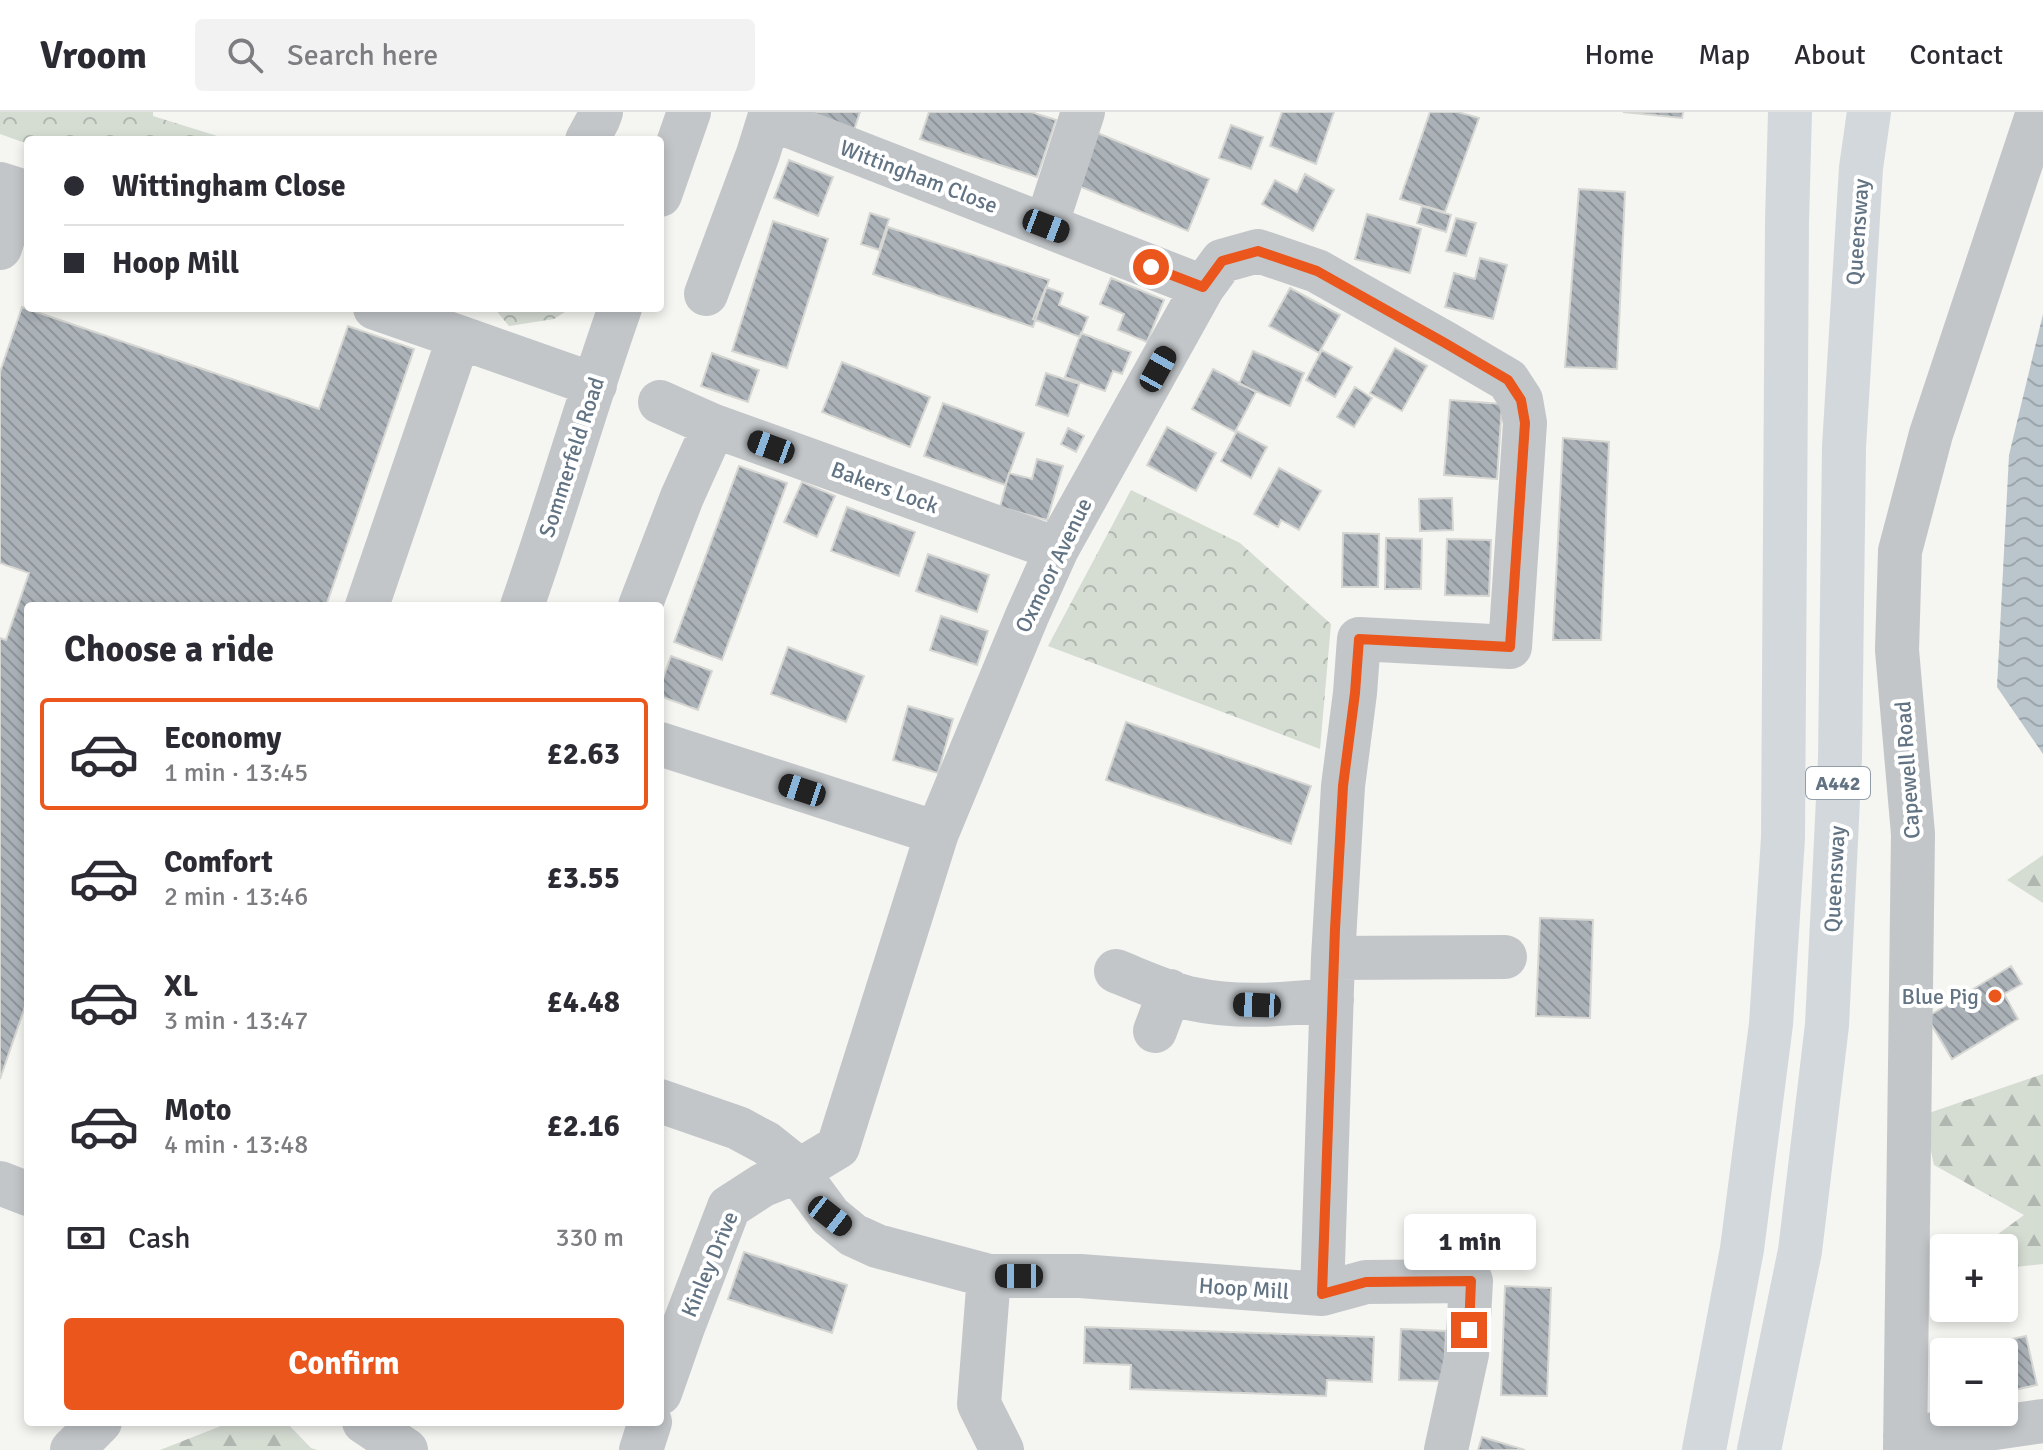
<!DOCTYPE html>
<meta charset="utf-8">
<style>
:root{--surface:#fff;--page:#f2f2f3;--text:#2b2b33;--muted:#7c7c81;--line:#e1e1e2;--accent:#ea561b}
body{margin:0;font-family:Signika,sans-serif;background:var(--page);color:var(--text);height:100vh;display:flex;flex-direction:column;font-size:30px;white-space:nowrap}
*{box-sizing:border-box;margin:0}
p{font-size:26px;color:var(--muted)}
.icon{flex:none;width:44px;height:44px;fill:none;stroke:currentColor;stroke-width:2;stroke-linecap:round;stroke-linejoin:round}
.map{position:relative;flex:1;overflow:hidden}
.details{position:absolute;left:24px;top:490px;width:640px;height:824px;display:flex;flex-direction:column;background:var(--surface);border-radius:8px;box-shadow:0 4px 12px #0003}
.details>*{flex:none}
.hud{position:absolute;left:24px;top:24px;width:640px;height:176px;border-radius:8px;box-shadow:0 4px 12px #0003;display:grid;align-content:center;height:176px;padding:0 40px;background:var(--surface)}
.controls{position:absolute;left:1930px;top:1122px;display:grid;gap:16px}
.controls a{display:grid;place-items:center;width:88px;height:88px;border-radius:8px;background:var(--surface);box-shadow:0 4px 12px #0003;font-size:40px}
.end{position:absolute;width:36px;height:36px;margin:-18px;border:10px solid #ea561b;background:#fff;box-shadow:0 0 0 4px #fff}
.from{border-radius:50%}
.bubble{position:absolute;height:56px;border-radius:8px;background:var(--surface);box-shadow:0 4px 12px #0003;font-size:26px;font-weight:700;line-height:56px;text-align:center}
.car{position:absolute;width:24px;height:48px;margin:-24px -12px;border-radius:10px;box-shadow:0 0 6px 2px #0007;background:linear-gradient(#222 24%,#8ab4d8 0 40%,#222 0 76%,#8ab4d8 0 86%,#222 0)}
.hud b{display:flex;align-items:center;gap:28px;height:76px;font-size:30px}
.hud b+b{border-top:2px solid var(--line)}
.hud i{width:20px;height:20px;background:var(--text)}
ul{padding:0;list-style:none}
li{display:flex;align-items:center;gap:24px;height:112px;margin:0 16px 12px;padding:0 24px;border:4px solid transparent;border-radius:8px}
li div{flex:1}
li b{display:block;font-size:30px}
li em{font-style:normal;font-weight:700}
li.current{border-color:var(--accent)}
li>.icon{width:72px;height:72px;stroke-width:1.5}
h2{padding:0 40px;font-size:36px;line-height:96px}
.pay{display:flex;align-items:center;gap:20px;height:88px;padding:0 40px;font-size:30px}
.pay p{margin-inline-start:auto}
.primary-button{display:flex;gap:16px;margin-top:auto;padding:16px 40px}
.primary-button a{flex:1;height:92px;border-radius:8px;background:var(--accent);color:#fff;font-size:32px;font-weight:700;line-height:92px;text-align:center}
header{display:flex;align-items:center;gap:48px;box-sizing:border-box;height:112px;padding:0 40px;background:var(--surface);border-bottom:2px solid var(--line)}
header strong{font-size:38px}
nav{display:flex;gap:44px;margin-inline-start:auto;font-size:28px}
.search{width:560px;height:72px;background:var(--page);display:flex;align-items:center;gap:20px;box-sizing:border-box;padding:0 28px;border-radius:8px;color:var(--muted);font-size:30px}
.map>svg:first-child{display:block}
.forest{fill:url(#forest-firs)}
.park{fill:url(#park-crowns)}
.water{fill:url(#water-waves)}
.building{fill:url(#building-back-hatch);stroke:#d6d6d3;stroke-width:2}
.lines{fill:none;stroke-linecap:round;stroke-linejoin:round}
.minor{stroke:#c2c6c9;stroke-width:44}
.highway{stroke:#d3d8dc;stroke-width:44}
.route{stroke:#ea561b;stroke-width:10}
.poi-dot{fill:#ea561b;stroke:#fff;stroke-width:3}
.labels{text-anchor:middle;stroke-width:8;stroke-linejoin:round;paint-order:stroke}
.shield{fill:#fff;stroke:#919da8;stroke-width:2}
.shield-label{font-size:20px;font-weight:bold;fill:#627383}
.street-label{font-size:22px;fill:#627383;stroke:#fff}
.poi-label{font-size:22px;fill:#627383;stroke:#fff;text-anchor:end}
</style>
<header>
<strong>Vroom</strong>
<div class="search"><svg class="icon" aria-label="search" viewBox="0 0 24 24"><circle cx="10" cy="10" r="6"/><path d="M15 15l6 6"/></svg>Search here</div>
<nav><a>Home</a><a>Map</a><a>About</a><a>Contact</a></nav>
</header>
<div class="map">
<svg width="2043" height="1338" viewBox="0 0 2043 1338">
<defs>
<pattern id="forest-firs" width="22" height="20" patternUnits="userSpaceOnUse" patternTransform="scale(2)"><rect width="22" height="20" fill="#d5dcd2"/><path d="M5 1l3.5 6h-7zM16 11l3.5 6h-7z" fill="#b0b7b0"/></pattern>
<pattern id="park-crowns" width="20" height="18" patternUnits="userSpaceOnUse" patternTransform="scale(2)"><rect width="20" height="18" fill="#d5dcd2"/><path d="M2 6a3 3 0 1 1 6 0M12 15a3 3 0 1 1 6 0" fill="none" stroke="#b0b7b0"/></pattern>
<pattern id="water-waves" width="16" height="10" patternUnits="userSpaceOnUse" patternTransform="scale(2)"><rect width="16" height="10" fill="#bbc6cc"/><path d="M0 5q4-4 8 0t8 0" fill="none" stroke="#9ba5ab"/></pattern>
<pattern id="building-back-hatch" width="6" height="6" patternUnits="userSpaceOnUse" patternTransform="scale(2)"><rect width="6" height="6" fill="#aab1b7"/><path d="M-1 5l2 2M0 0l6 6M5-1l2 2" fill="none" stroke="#8e949a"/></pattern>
</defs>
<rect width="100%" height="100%" fill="#f5f5f1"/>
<path class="forest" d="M2043,743V791L2007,768Z
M2043,962V1152L2004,1156V1136H1979L2024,1103L1934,1053L1923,1003Z
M231,1310H286L311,1336L317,1338H160Z"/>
<path class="park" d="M0,0H153V4L230,28H28V32L0,22Z
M494,196H571L554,207L509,214Z
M1131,378L1240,431L1331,512L1320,637L1048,534Z"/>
<path class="water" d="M2043,202V642L1997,575L2009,343Z"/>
<path class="building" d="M804,0H860L854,18Z
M929,0H1031L1056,8L1037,65L920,27Z
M1282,0H1334L1316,52L1270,34Z
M1430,0H1458L1479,6L1445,100L1400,87Z
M1623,0H1683L1682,6Z
M1231,13L1263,25L1251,57L1219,46Z
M1095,20L1209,67L1188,119L1074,72Z
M789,48L833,65L818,104L774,86Z
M1305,62L1334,78L1313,119L1262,92L1275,68L1297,80Z
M1579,77L1625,80L1617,257L1565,255Z
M1422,94L1451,103L1446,120L1417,111Z
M870,101L889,107L879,138L861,132Z
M1367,102L1421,117L1410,161L1355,147Z
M1456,106L1476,111L1466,144L1446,139Z
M773,109L828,127L787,256L732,239Z
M888,115L1049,168L1033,215L873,162Z
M1480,146L1507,153L1493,207L1445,195L1454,161L1475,167Z
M1111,166L1164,188L1147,230L1118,218L1124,202L1100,192Z
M1046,175L1063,181L1059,193L1088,205L1080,225L1033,207Z
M1290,176L1340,203L1319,241L1269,214Z
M22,195L319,297L348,214L414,237L326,494H28V886L0,967V526L6,528L29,461L0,451V260Z
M1081,221L1131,240L1122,262L1113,259L1105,279L1065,265Z
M1395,236L1427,254L1402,299L1370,281Z
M1322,238L1352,255L1335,285L1306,268Z
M1253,239L1304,261L1290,294L1239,272Z
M712,241L759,258L748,290L701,274Z
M842,250L930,285L910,335L822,300Z
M1213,257L1256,280L1235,320L1192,297Z
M1046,261L1079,272L1068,304L1036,293Z
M1355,275L1372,286L1354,315L1337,305Z
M1450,288L1502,292L1497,367L1444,363Z
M943,291L1024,321L1005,373L924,344Z
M1167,315L1216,341L1196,379L1147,353Z
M1068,316L1084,324L1076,340L1061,332Z
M1237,319L1267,335L1251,366L1221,349Z
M1563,326L1609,330L1601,528H1553Z
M1037,347L1063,354L1047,408L1000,395L1009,361L1032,367Z
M739,354L787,371L722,548L674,530Z
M1279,356L1321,379L1299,418L1281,408L1278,415L1254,402Z
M802,370L835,384L817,425L784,410Z
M1452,386L1453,418L1420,419L1419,387Z
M847,395L915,420L899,464L831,439Z
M1343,421L1379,422L1378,475H1342Z
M1386,426L1422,427L1421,477H1385Z
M1447,427L1491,428L1489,484L1445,483Z
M928,442L989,463L977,500L916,479Z
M941,504L988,519L977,553L930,538Z
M788,535L864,564L846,610L771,582Z
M671,544L712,559L698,598L660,584V575Z
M908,594L953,607L938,661L893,648Z
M1126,610L1311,674L1291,732L1106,668Z
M1540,806L1593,808L1590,906L1536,904Z
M2011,854L2022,872L2004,882L2018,907L1952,947L1927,905Z
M744,1140L847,1173L832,1221L728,1187Z
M1505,1174L1551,1176L1547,1284L1501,1283Z
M1085,1215L1374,1225L1372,1270L1327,1268L1326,1284L1130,1277L1131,1253L1084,1251Z
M1401,1217L1446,1219L1444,1269L1399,1268Z
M2026,1224L2037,1273L2004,1280V1240H1971L1970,1236Z
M1482,1325L1525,1338H1478Z"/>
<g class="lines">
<path class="minor" d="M769,6L1203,175
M587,28L598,8L601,0
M0,72L19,78L0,136
M660,83L689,0
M1046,114L1083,0
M706,182L758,42L771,0
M375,196L459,225
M660,290L714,314L1057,437
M367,494L459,225L595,273
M522,494C557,395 585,295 620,196
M640,494L682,385L714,314
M660,632L937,721
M1333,846L1505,845
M1116,859C1141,869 1167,881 1193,887C1239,897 1286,892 1332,888
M1155,919L1170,879
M660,989L738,1016L766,1031L791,1051L830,1104L853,1123L877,1134L989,1164H1080L1322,1182L1366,1170L1471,1169L1467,1242L1446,1338
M0,1071L28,1082
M989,1164L979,1292L1002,1338
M660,1281L682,1218L729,1095L763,1073L798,1059L838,1035L937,721L1027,504L1057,437L1203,175L1222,149L1258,139L1317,159L1445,231L1508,268L1521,288L1525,311L1510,535L1359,527L1355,581L1343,674L1333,846L1322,1182
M364,1310L406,1338
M1905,1324L1960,1321L2043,1309
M72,1338L100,1310
M641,1338L650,1310
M1905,1338L1913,722L1897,538L1900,439L1931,322L2038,0"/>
<path class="highway" d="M1704,1338L1742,1137L1771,912L1783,726L1787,109L1790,0
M1759,1338L1800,1139L1827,913L1840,646L1844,335L1861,56L1869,0"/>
</g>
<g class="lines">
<path class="route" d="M1151,155L1203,175L1222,149L1258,139L1317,159L1445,231L1508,268L1521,288L1525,311L1510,535L1359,527L1355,581L1343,674L1335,817L1322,1182L1366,1170L1471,1169L1469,1218"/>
</g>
<circle class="poi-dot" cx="1995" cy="884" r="8"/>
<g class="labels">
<rect class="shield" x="1806" y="655" width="64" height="32" rx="6"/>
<g class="shield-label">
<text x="1838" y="678">A442</text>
</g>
<g class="street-label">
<text transform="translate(919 64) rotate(21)" y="8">Wittingham Close</text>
<text transform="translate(1857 120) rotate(-86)" y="8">Queensway</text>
<text transform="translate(571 345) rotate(-72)" y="8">Sommerfeld Road</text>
<text transform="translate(885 375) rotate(20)" y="8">Bakers Lock</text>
<text transform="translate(1053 453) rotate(-64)" y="8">Oxmoor Avenue</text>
<text transform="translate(1907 658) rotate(-94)" y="8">Capewell Road</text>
<text transform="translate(1834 767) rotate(-87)" y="8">Queensway</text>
<text transform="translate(709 1152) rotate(-67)" y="8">Kinley Drive</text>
<text transform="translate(1244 1176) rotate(4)" y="8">Hoop Mill</text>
</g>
<g class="poi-label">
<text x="1979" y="892">Blue Pig</text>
</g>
</g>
</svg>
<div class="controls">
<a>+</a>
<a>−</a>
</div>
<i class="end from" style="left:1151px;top:155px"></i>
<i class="end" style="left:1469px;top:1218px"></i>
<div class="bubble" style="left:1404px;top:1102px;width:132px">1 min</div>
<i class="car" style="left:1046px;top:114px;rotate:111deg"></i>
<i class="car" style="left:1158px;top:257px;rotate:29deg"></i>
<i class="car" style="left:771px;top:335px;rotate:290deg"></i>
<i class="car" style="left:802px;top:678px;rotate:288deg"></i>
<i class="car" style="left:1257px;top:893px;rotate:272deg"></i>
<i class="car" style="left:830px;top:1104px;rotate:128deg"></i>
<i class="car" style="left:1019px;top:1164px;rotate:270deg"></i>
<div class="hud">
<b><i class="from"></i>Wittingham Close</b>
<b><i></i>Hoop Mill</b>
</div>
<section class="details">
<h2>Choose a ride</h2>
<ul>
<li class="current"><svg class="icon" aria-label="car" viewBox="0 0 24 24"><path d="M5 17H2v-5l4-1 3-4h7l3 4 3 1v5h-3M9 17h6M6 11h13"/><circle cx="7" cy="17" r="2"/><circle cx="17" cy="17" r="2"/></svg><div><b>Economy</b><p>1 min · 13:45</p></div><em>£2.63</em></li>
<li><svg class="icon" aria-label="car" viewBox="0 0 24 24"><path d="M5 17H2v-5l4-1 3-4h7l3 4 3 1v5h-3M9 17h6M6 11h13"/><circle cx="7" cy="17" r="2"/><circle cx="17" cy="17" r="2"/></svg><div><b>Comfort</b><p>2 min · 13:46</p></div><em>£3.55</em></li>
<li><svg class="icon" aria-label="car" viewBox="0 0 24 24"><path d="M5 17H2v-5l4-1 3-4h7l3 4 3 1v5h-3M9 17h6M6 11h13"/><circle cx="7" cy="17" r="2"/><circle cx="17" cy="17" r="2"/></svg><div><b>XL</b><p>3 min · 13:47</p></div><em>£4.48</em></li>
<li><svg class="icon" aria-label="car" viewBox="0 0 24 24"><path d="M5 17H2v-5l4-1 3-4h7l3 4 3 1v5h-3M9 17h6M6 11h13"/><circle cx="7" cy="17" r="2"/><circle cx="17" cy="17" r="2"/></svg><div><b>Moto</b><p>4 min · 13:48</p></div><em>£2.16</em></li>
</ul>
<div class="pay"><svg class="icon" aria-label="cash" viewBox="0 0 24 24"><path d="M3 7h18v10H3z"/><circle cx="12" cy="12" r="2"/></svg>Cash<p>330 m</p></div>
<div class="primary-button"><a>Confirm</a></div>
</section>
</div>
